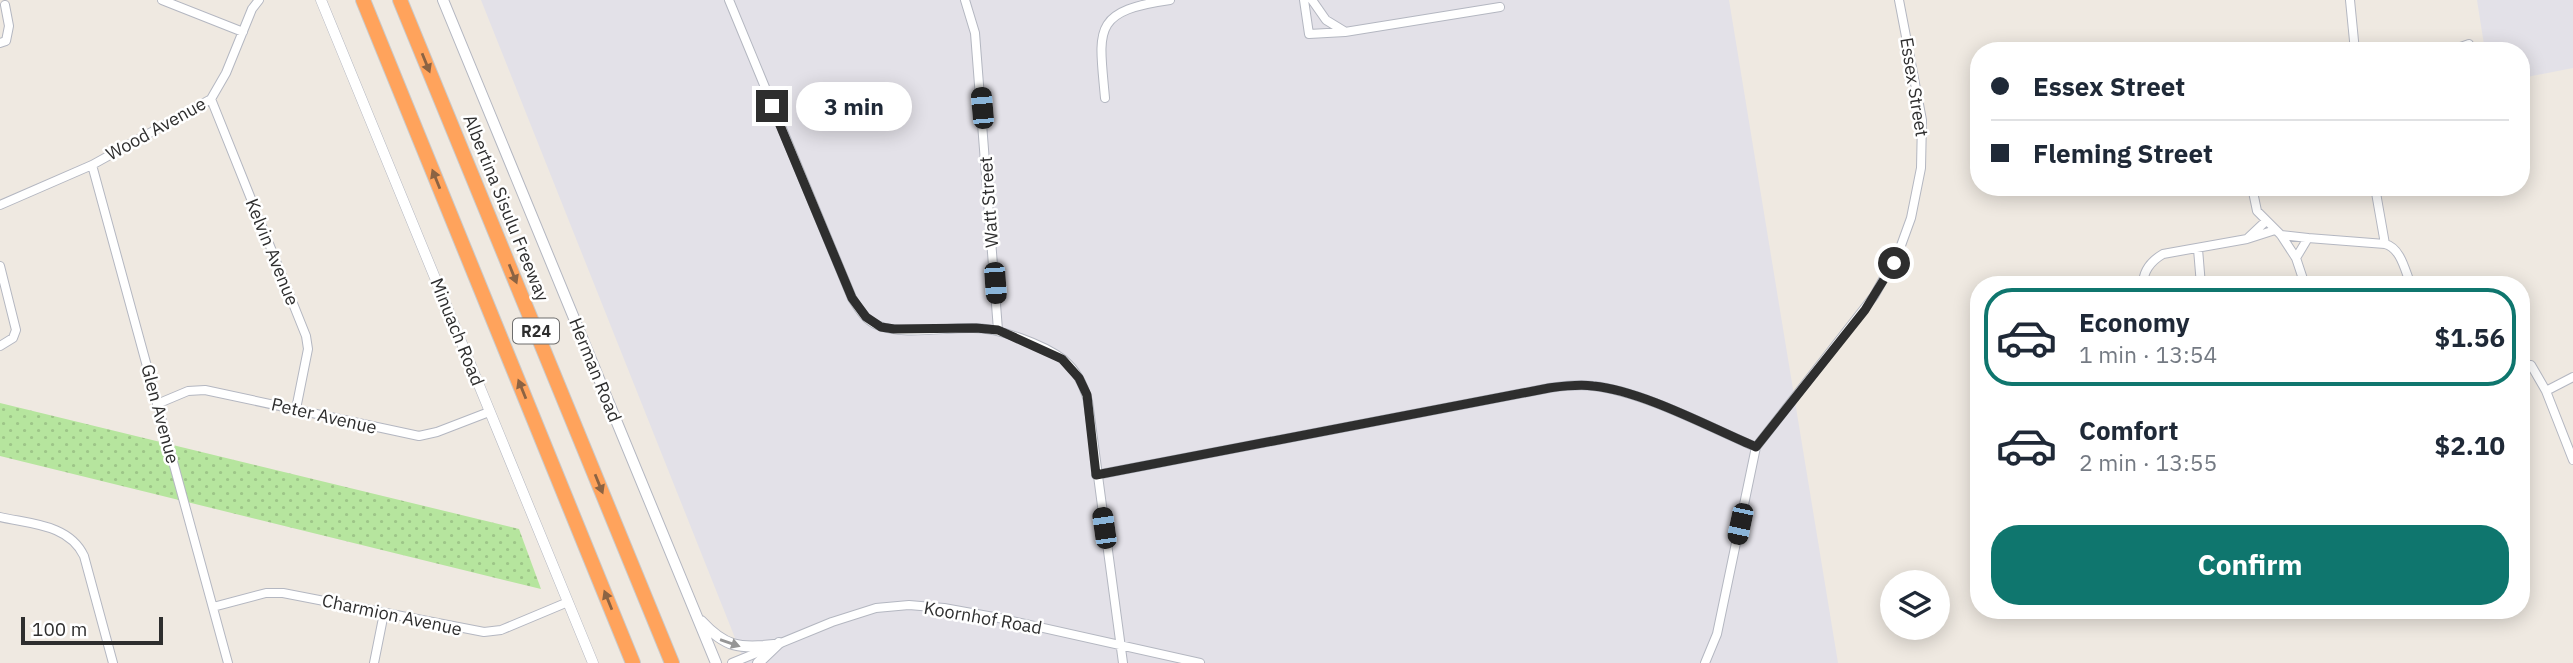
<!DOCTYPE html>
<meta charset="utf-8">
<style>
:root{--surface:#fff;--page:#f2f2f3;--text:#1f2937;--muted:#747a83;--line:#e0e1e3;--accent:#0f766e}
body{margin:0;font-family:"IBM Plex Sans",sans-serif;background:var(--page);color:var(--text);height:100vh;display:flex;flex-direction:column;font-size:26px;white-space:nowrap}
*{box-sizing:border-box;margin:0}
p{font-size:23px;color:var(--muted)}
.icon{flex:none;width:38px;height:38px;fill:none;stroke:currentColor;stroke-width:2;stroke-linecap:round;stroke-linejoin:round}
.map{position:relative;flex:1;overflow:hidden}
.details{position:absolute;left:1970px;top:276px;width:560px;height:343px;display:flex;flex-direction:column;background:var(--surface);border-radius:28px;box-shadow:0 4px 18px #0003}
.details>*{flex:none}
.top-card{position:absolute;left:1970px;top:42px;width:560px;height:154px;border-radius:28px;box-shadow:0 4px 18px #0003;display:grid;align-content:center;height:154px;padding:0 21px;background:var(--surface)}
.buttons{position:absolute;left:1880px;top:570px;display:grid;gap:14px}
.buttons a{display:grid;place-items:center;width:70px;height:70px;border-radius:50%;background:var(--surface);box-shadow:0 4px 18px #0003;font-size:35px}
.scale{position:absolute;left:21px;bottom:18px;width:142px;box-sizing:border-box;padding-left:7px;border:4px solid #2e2e2e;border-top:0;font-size:19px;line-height:24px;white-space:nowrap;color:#2e2e2e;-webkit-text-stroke:5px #fff;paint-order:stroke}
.end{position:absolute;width:32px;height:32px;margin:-16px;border:9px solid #2e2e2e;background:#fff;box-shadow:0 0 0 4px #fff}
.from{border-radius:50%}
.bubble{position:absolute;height:49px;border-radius:24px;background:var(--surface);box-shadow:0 4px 18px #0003;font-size:23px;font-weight:700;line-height:49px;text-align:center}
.car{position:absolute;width:21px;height:42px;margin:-21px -10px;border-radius:9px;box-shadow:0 0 5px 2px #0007;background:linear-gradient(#222 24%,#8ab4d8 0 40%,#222 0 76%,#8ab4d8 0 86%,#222 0)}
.top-card b{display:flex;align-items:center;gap:24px;height:66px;font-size:26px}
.top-card b+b{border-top:2px solid var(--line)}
.top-card i{width:18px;height:18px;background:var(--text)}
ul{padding:12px 0 0;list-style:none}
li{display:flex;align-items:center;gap:21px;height:98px;margin:0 14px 10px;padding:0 7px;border:4px solid transparent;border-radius:28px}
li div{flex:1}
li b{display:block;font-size:26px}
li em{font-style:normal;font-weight:700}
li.selected{border-color:var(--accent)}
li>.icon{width:63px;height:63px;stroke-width:1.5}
.cta{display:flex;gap:14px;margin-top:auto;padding:14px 21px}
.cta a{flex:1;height:80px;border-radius:28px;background:var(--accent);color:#fff;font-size:28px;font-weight:700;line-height:80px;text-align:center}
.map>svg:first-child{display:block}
.industrial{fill:#e3e1e8}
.park{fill:url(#park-dots)}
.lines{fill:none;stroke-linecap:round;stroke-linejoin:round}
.minor-casing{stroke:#b4b7c1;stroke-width:10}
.tertiary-casing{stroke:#b4b7c1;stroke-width:11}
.secondary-casing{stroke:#b4b7c1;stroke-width:12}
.motorway-casing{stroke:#c9c9c9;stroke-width:16}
.minor{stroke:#fff;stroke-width:8}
.tertiary{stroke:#fff;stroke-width:10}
.secondary{stroke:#fff;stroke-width:10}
.motorway{stroke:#ffa35c;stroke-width:14}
.oneway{fill:#8c6343}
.oneway2{fill:#969696}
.route{stroke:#2e2e2e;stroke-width:9}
.labels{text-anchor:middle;stroke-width:5;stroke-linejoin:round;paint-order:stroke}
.shield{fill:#fff;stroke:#6d6d6d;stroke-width:2}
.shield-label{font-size:16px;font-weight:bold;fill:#2e2e2e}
.street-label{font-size:18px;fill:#2e2e2e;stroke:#fff}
</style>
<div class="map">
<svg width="2573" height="663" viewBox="0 0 2573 663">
<defs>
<pattern id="park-dots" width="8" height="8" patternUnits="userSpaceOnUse" patternTransform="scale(1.75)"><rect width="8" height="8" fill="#b6e59e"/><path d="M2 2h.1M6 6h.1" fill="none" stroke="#9dc588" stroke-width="1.8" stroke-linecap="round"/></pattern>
</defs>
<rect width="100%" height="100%" fill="#efe9e1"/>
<path class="industrial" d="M481,0H1729L1838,663H745Z
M2477,0H2573V68L2522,78V51H2485Z"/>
<path class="park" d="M0,403L519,529L541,589L0,456Z"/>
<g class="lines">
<defs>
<path id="minor" d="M162,0L243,32
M729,0L852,298C859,309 865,320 877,325C902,336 946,327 973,328C999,328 1043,344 1064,360C1076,370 1084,386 1088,401L1123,663
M965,0L975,33L998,330
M1304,0L1309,34L1345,32L1500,7
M1312,0L1326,20L1344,31
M2350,0L2355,51
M0,43L6,41L9,26L5,5
M2449,51L2469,44
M1105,98C1099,30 1091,11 1170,0
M211,99L306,336L308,349L296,409
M92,165L228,663
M2252,187L2257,211L2281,235L2296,258
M2375,187L2385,244C2401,248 2405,271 2411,285
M0,205L92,165L211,99L226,73L252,9L259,0
M2281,235L2308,238
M2248,238L2266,221
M2198,249L2201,285
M0,266L16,330L13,338L0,346
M2143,285C2143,270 2151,261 2163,254L2247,239L2275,230
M2305,285L2296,258L2308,238L2385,244
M2522,367L2531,365L2546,391L2573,460
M2546,391L2573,377
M157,404L188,391L205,390L419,436L437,432L489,412
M1096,475L1549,388C1564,386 1578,384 1593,386C1642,391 1709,427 1756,447
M0,517C30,524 69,524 84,556L113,663
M213,607L266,593H283L484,632L501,630L568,602
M374,663L384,613
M732,663L832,622L876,608L909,605L944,608L999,618L1200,663
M1705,663L1717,634L1756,447L1874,296L1899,251L1911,218L1921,168L1922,120L1899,0"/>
<path id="tertiary" d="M321,0L593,663"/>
<path id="secondary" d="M443,0L716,663
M701,621C725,647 739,649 774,645
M758,663L779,643"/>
<path id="motorway" d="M363,0L633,663
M400,0L672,663"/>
</defs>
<use href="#minor" class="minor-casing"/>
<use href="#tertiary" class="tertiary-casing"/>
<use href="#secondary" class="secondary-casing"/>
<use href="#motorway" class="motorway-casing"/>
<use href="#minor" class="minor"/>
<use href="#tertiary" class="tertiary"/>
<use href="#secondary" class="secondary"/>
<use href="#motorway" class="motorway"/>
</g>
<defs><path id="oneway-solid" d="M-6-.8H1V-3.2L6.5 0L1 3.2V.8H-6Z" transform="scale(1.75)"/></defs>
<g class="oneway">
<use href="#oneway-solid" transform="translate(426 63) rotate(68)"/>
<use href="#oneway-solid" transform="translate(436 179) rotate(-112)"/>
<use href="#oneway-solid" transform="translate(513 274) rotate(68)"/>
<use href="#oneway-solid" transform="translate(522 389) rotate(-112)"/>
<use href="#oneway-solid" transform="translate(599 484) rotate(68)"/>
<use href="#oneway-solid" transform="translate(608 600) rotate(-112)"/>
</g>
<use class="oneway2" href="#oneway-solid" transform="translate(730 643) rotate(19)"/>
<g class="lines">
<path class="route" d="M772,106L852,298L866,317L881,327L894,329L976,328L998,330L1062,359L1079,378L1087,395L1096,475L1549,388C1564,386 1578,384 1593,386C1643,391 1709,427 1756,447L1865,310L1894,263"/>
</g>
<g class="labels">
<rect class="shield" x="513" y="318.5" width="46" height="25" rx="5"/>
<g class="shield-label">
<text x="536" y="337">R24</text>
</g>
<g class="street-label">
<text transform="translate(1914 87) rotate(81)" y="6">Essex Street</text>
<text transform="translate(156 129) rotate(-29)" y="6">Wood Avenue</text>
<text transform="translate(989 202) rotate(-94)" y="6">Watt Street</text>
<text transform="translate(506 208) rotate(68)" y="6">Albertina Sisulu Freeway</text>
<text transform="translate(272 252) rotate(68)" y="6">Kelvin Avenue</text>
<text transform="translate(457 332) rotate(68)" y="6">Minuach Road</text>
<text transform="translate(595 370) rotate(68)" y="6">Herman Road</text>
<text transform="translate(160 414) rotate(75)" y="6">Glen Avenue</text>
<text transform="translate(324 416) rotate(13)" y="6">Peter Avenue</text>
<text transform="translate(392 615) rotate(12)" y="6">Charmion Avenue</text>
<text transform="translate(983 618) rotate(10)" y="6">Koornhof Road</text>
</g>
</g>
</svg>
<div class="buttons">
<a><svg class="icon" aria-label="layers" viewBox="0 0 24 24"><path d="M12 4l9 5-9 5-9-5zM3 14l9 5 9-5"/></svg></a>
</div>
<div class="scale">100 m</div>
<i class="end from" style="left:1894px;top:263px"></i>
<i class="end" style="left:772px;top:106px"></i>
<div class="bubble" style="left:796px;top:82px;width:116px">3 min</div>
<i class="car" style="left:982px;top:108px;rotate:355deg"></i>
<i class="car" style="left:995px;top:283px;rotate:176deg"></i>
<i class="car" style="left:1740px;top:524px;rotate:192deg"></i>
<i class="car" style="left:1104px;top:528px;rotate:352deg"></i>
<div class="top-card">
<b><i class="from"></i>Essex Street</b>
<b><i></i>Fleming Street</b>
</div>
<section class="details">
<ul>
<li class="selected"><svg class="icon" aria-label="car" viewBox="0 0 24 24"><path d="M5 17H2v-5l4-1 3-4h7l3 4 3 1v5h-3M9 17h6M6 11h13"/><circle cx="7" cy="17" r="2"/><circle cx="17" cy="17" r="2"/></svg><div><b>Economy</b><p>1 min · 13:54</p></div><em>$1.56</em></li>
<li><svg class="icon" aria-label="car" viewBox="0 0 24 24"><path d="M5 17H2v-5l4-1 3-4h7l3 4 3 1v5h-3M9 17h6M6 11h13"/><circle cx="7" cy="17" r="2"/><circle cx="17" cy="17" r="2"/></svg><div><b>Comfort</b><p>2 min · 13:55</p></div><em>$2.10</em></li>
</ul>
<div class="cta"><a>Confirm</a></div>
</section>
</div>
